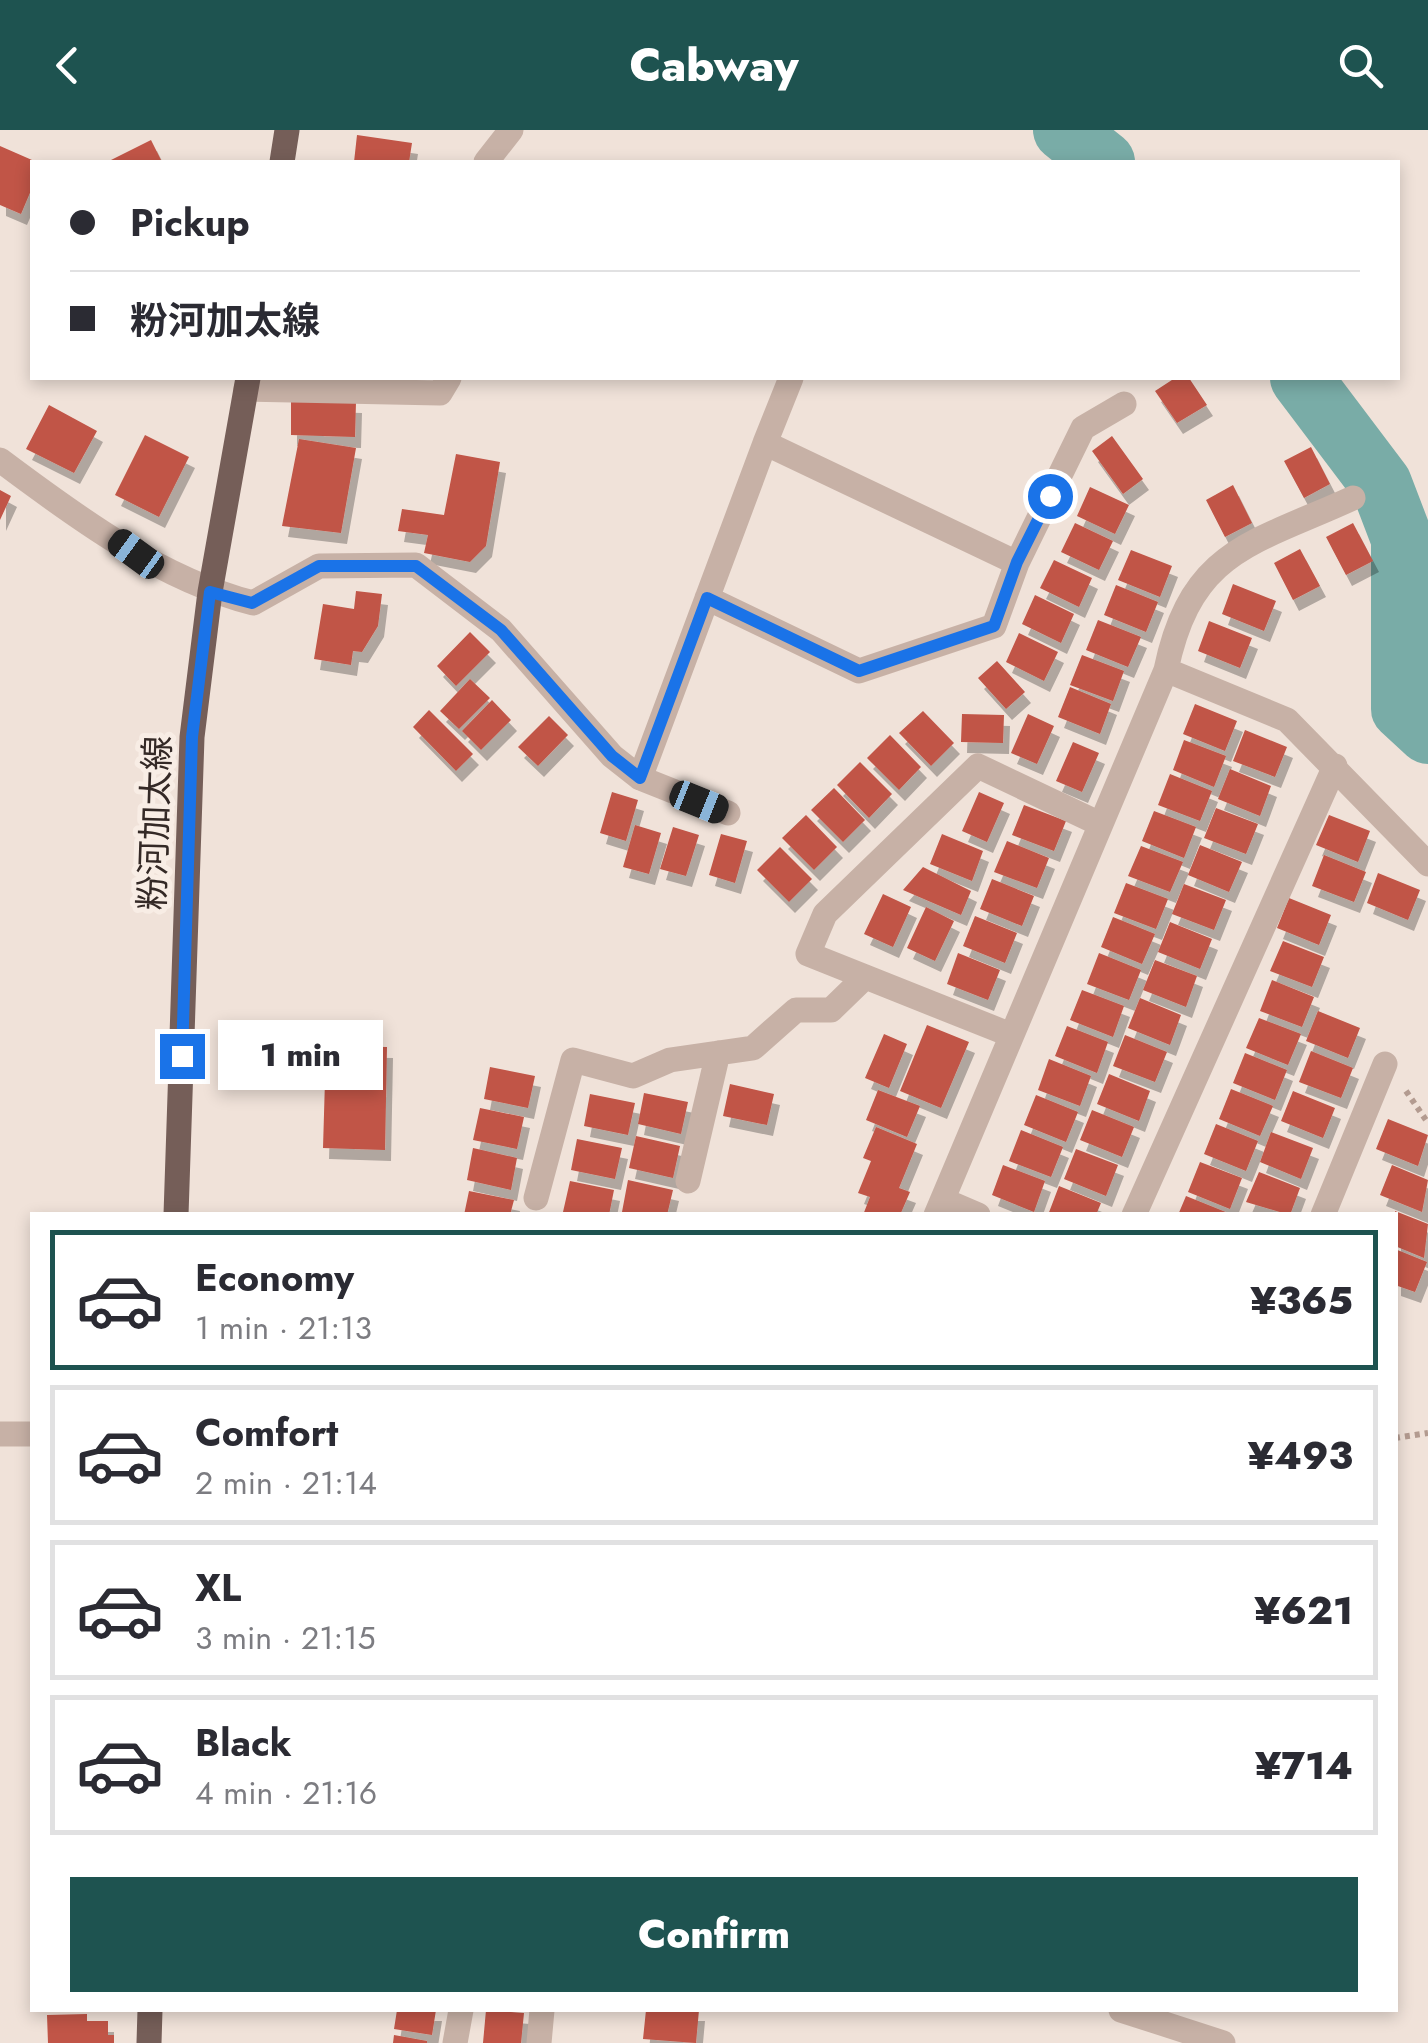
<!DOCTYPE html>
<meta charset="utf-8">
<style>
:root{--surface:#fff;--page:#f7f7f7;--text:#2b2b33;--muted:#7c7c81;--line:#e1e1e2;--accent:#1e5350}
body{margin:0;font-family:Jost,"Noto Sans JP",sans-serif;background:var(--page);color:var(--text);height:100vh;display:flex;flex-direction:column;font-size:38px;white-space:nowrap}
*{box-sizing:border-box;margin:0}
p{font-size:32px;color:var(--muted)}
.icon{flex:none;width:55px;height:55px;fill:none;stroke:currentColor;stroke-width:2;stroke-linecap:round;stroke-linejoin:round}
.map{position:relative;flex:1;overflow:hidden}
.sheet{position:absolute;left:30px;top:1082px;width:1368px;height:800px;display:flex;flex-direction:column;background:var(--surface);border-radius:0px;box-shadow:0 5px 15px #0003}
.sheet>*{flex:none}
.banner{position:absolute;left:30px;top:30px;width:1370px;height:220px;border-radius:0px;box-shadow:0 5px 15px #0003;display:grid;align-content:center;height:220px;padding:0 40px;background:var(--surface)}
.end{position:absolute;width:45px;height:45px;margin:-22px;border:12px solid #1a73e8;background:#fff;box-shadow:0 0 0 5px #fff}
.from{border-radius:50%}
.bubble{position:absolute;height:70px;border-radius:0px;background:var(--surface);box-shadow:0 5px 15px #0003;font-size:32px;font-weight:800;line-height:70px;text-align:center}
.car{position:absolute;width:30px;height:60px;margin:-30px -15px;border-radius:12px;box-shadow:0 0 8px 2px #0007;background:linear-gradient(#222 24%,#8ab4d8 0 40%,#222 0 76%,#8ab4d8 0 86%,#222 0)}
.banner b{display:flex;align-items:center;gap:35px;height:95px;font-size:38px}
.banner b+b{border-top:2px solid var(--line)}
.banner i{width:25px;height:25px;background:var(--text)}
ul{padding:18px 0 0;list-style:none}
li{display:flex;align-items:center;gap:30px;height:140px;margin:0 20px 15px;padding:0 20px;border:5px solid var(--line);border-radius:0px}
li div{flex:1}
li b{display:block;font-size:38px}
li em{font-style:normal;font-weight:800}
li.selected{border-color:var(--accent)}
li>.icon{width:90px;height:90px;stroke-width:1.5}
.action{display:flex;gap:20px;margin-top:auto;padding:20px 40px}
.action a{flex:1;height:115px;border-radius:0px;background:var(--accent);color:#fff;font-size:40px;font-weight:800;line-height:115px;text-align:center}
header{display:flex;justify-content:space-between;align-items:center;height:130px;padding:0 40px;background:var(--accent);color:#fff;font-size:45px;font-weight:800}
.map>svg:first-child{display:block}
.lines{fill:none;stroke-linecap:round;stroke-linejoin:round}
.river{stroke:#79aca7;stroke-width:62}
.building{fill:#c15446;filter:url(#shadow)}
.path{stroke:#b39b90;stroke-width:6;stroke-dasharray:5 5;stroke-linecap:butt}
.minor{stroke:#c7b1a6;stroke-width:25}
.major{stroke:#755e58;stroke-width:25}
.route{stroke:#1a73e8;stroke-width:12}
.labels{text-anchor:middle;stroke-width:10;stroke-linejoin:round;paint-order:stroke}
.street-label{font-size:35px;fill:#342926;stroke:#f8ede5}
</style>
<header><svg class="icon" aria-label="back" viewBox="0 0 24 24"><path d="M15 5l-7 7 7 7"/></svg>Cabway<svg class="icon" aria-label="search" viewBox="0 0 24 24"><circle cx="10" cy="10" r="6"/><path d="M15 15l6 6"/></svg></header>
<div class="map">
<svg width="1428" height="1913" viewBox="0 0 1428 1913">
<defs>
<filter id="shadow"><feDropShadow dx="6" dy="11" stdDeviation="0" flood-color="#0004"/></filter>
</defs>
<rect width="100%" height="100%" fill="#f0e2d9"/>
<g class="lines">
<path class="river" d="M1064,0L1104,32
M1301,248L1381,354L1402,409V579L1428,603"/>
</g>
<path class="building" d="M357,5L412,13L409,32H354Z
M151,10L162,32H107Z
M0,16L32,30V58L21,84L0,75Z
M1175,248H1189L1207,275L1177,293L1155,261Z
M291,270L356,272L355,307L291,305Z
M49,275L97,301L74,343L26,319Z
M145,305L189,327L159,387L115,365Z
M1112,306L1143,349L1123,364L1092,321Z
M299,309L356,318L341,403L282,396Z
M1311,317L1330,354L1304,368L1284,331Z
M456,324L500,332L486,416L470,432L424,423L428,405L398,401L402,379L444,385Z
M1233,355L1252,393L1225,407L1206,370Z
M1090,357L1129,375L1115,404L1077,386Z
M0,360L11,366L0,390Z
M1075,393L1113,411L1099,440L1061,422Z
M1353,393L1373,431L1346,445L1326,407Z
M1300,419L1320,456L1293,470L1274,433Z
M1131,420L1172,436L1160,467L1118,450Z
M1054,430L1092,448L1079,477L1040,458Z
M1233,454L1276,471L1264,501L1222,484Z
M1116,455L1158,472L1146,502L1104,485Z
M356,461L382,464L378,496L362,522L353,521L351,535L314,529L323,474L354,479Z
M1035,465L1074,484L1061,513L1022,494Z
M1098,490L1141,507L1128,537L1086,520Z
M1209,491L1252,508L1240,538L1198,521Z
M470,502L490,522L456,556L437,536Z
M1019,503L1058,522L1044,551L1006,532Z
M1082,525L1124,541L1113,571L1070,555Z
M997,531L1025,562L1006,579L978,548Z
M470,549L490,568L459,599L440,581Z
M1070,557L1111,574L1100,604L1058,587Z
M492,570L511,590L481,620L462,601Z
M1195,574L1237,591L1225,621L1183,604Z
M429,580L473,624L456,641L413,597Z
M923,581L954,613L931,636L899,603Z
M962,584L1004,585L1003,613L961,612Z
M1028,584L1054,596L1037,634L1011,623Z
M549,586L568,605L538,636L518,617Z
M1245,600L1287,617L1275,647L1233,631Z
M890,605L921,637L899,660L867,628Z
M1184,610L1226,626L1214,657L1173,640Z
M1073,612L1099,623L1082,662L1056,651Z
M860,632L892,664L869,688L837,655Z
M1230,639L1271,656L1260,686L1218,669Z
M1170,644L1212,661L1200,691L1158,675Z
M834,658L865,690L843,712L811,680Z
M612,662L638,670L626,711L600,703Z
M979,662L1004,673L987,712L962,701Z
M1024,675L1066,691L1054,721L1012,705Z
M1216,678L1258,694L1246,724L1204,708Z
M1154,681L1196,697L1184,728L1142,711Z
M806,685L837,717L814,740L782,708Z
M1329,685L1370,701L1358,732L1316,715Z
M635,695L661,703L649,744L623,737Z
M673,697L699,705L686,746L660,739Z
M721,704L747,711L735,753L709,745Z
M942,704L983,721L972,751L930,734Z
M1007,711L1049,728L1037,758L994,742Z
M1200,715L1242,732L1229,762L1188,745Z
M1141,716L1183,732L1170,762L1128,746Z
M780,717L812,749L789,772L757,740Z
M1324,725L1366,742L1354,772L1312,756Z
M923,737L971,761L961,785L903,760Z
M1378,743L1420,760L1408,790L1367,773Z
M992,749L1034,766L1022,796L980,779Z
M1126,753L1168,769L1156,799L1114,783Z
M1184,754L1226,770L1214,800L1172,784Z
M883,764L911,777L893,817L864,804Z
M1289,768L1331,785L1319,815L1277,798Z
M926,777L954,791L935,831L907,818Z
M975,786L1017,803L1005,833L963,816Z
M1113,787L1155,804L1142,834L1101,817Z
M1170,792L1212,809L1200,839L1158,822Z
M1283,811L1324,827L1312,857L1270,841Z
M958,823L1000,840L988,870L947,854Z
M1099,823L1141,840L1129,870L1087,854Z
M1155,830L1197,846L1186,877L1143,860Z
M1272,850L1314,867L1302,897L1260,881Z
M1082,860L1124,876L1113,907L1070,890Z
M1140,868L1181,885L1170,915L1128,898Z
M1318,881L1360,898L1348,928L1306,911Z
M1259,888L1301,904L1288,935L1246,918Z
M927,895L969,912L941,978L900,961Z
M1067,896L1108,912L1097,943L1055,926Z
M884,904L907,914L889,958L865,948Z
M1125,905L1167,922L1155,952L1113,936Z
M326,916L387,917L385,1020L323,1018Z
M1311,921L1353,938L1341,968L1299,952Z
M1245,923L1287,940L1275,970L1233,953Z
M1049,929L1091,946L1080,976L1038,960Z
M490,937L535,946L528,978L484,969Z
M1109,944L1150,961L1139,991L1097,974Z
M730,954L774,964L767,995L723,986Z
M1231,959L1273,976L1260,1006L1219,989Z
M878,960L920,976L907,1007L866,990Z
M1293,961L1335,978L1323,1008L1281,991Z
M644,963L688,972L681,1004L638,994Z
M590,964L635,973L628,1005L584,996Z
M1036,965L1078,982L1066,1012L1024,995Z
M480,978L524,987L517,1019L473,1010Z
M1092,980L1134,997L1122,1027L1080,1010Z
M1388,989L1428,1005L1418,1036L1376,1019Z
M1216,994L1258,1011L1246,1041L1204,1024Z
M876,997L917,1014L899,1058L910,1062L900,1085H863L870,1067L858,1063L871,1031L863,1028Z
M1021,1000L1063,1017L1051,1047L1009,1031Z
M1271,1002L1313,1018L1301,1049L1260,1032Z
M636,1006L680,1016L673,1048L629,1038Z
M577,1009L622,1018L615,1049L571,1040Z
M473,1018L517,1028L511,1060L467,1050Z
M1076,1019L1118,1035L1106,1066L1064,1049Z
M1200,1032L1242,1048L1230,1079L1188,1062Z
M1003,1035L1045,1051L1034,1082L992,1065Z
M1392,1035L1428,1050L1422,1082L1380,1065Z
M1259,1042L1300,1058L1290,1085L1246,1072Z
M628,1050L673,1060L667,1085L622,1082Z
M570,1051L614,1060L609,1085L563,1082Z
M1059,1056L1101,1073L1096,1085H1048Z
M469,1061L514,1070L510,1085H464Z
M1186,1066L1233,1085H1178Z
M1395,1081L1428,1094L1424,1128L1395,1116Z
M1395,1119L1427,1132L1415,1162L1395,1155Z
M397,1880H436L432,1905L394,1899Z
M486,1880L524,1883L521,1913H483Z
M646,1880H699L696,1913L643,1909Z
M87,1884V1891H108V1905H114V1913H48L47,1885Z
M394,1905L427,1911V1913H393Z"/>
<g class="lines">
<path class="path" d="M1406,961L1428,993
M1395,1308L1428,1303"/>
<path class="minor" d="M486,32L511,0
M791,248L765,313L1017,433
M246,259L440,263L449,248
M0,330C76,387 160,449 253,473L319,436L416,435L501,500L612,626L640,648L765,313
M1353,368C1253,414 1191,419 1166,540L1287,590L1428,734
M707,468L859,541L994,496L1017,433L1083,298L1124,274
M640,648L728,683
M1011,905L808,824L825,784L978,636L1098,693
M688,1051L718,923
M536,1068L573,930L633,946L670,930L753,918L796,880H831L865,847
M943,1070L978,1085
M936,1085L1166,540
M1134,1085L1335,636
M1323,1085L1385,934
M0,1304H32
M1121,1880L1223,1913
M455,1913L461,1880
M539,1913L542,1880"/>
<path class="major" d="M282,32L287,0
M176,1085L192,607L210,462L248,248
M149,1913L150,1880"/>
</g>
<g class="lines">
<path class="route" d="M182,926L192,607L210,462L252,473L319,436H416L501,500L612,626L640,648L707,468L859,541L994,496L1017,432L1050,366"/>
</g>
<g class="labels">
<g class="street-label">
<text transform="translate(155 693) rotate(-88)" y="12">粉河加太線</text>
</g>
</g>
</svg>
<i class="end from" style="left:1050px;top:366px"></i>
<i class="end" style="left:182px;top:926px"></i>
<div class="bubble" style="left:218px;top:890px;width:165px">1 min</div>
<i class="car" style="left:136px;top:424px;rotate:306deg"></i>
<i class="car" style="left:699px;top:672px;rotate:112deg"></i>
<div class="banner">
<b><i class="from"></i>Pickup</b>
<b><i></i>粉河加太線</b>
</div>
<section class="sheet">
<ul>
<li class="selected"><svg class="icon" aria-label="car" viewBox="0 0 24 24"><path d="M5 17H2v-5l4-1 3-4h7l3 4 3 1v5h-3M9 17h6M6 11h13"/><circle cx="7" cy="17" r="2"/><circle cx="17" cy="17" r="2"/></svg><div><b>Economy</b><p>1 min · 21:13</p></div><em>¥365</em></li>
<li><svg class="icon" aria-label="car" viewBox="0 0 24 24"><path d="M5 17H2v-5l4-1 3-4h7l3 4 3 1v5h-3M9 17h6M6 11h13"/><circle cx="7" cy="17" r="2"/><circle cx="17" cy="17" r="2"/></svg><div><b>Comfort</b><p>2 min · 21:14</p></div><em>¥493</em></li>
<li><svg class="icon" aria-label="car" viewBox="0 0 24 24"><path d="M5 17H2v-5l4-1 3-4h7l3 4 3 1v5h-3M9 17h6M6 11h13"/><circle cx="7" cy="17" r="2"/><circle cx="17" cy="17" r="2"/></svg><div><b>XL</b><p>3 min · 21:15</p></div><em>¥621</em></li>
<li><svg class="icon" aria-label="car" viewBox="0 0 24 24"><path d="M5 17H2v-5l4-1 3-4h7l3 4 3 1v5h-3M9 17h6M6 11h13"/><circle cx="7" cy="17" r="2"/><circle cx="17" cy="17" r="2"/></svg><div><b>Black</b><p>4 min · 21:16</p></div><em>¥714</em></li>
</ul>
<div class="action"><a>Confirm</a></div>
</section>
</div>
